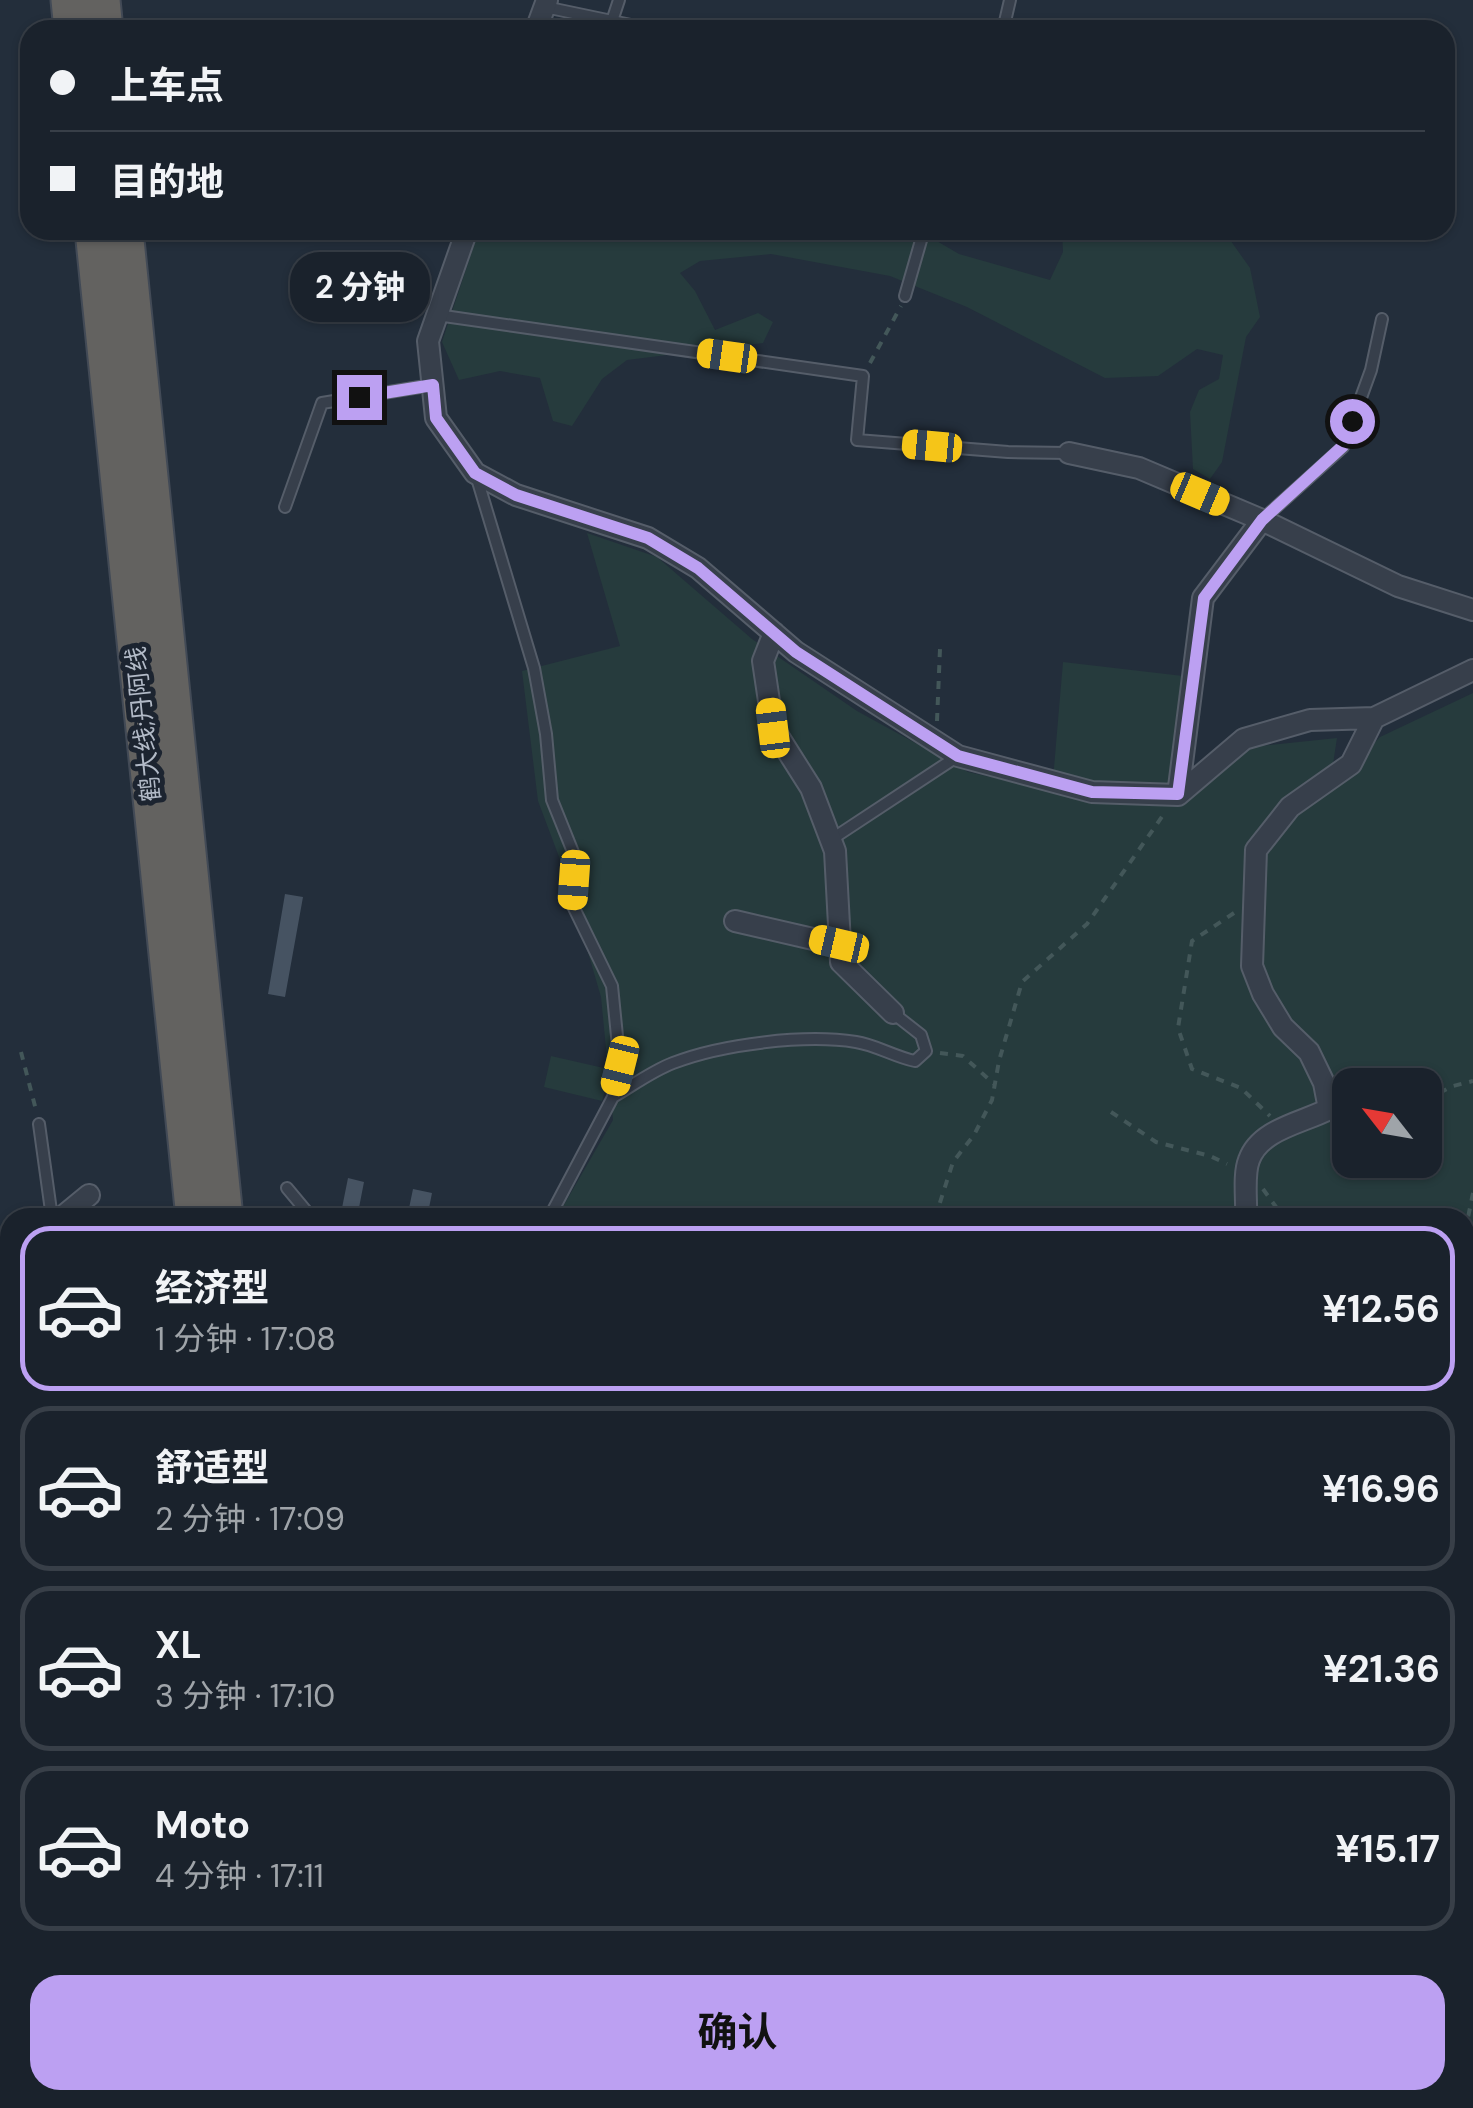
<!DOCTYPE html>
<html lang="zh">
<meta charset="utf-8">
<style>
:root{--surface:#1a222c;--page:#272f38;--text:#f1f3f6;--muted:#9fa4a9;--line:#383f48;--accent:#bca0f2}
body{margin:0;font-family:"DM Sans","Noto Sans SC",sans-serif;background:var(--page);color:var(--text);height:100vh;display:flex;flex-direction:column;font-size:38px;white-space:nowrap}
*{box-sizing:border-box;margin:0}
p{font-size:32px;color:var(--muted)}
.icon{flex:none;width:55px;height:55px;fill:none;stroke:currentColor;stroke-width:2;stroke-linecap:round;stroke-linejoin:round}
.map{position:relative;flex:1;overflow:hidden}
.side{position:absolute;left:0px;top:1208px;width:1475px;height:902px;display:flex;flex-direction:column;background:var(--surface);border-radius:30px 30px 0 0;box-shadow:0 2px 8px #0004,0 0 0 2px var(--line)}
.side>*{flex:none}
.top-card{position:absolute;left:20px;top:20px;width:1435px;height:220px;border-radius:30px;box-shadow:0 2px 8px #0004,0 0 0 2px var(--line);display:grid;align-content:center;height:220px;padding:0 30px;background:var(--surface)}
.needle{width:65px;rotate:301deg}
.tools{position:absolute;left:1332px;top:1068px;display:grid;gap:20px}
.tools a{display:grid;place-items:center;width:110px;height:110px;border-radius:20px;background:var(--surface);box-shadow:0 2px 8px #0004,0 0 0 2px var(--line);font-size:50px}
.end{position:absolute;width:45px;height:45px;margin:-22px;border:12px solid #bca0f2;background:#111;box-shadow:0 0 0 5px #111}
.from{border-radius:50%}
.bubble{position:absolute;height:70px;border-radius:30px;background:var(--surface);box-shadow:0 2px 8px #0004,0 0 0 2px var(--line);font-size:32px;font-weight:700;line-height:70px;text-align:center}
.car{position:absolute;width:30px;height:60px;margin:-30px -15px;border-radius:12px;box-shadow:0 0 8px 2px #0007;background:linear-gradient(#f5c518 24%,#345 0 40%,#f5c518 0 76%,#345 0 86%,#f5c518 0)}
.top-card b{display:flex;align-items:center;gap:35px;height:95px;font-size:38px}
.top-card b+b{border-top:2px solid var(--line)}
.top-card i{width:25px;height:25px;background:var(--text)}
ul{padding:18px 0 0;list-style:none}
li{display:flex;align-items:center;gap:30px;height:165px;margin:0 20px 15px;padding:0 10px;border:5px solid var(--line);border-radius:30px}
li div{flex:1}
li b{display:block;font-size:38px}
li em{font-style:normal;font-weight:700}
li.current{border-color:var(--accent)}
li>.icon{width:90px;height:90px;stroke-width:1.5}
.button{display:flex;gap:20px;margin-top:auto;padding:20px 30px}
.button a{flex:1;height:115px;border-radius:30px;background:var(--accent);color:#111;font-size:40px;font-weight:700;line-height:115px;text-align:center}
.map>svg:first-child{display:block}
.green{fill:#263b3d;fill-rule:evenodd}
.building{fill:#465362}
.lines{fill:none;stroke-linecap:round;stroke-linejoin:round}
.service-casing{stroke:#555d69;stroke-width:14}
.minor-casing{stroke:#555d69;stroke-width:24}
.trunk-casing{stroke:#424a56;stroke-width:39}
.path{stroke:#435759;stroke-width:4;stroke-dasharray:8 8;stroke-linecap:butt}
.service{stroke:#373f4b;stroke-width:10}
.minor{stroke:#373f4b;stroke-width:20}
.trunk{stroke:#636260;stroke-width:35}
.route{stroke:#bca0f2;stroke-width:12}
.labels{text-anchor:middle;stroke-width:10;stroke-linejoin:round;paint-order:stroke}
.street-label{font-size:25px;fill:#b2bac7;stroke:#1c2430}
</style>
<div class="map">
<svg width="1473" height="2108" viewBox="0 0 1473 2108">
<rect width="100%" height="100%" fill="#232e3b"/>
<path class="green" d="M479,230H759L838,242L849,230H918L959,254L1050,280L1063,252L1062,230H1230L1228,237L1250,268L1260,317L1246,337L1222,462L1210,479L1193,469L1190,412L1199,390L1219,379L1223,355L1197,349L1158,376L1105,378L967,307L890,276L771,254L700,261L680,273L695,291L715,330L758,313L773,322L763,343L627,360L602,379L572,426L553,421L540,378L500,371L459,380L442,342Z
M587,533L657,557L752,639L857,711L968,772L1052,791L1063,662L1183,676L1184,804L1251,747L1337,738L1329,790L1380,737L1473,693V1900L1465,1895V1218L557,1217L613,1120L609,1077L602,1101L544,1087L551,1056L608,1069L601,997L564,870L538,801L522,671L620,646ZM1350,1085H1425V1160H1350Z"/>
<path class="building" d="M285,894L303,897L285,997L268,994Z
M348,1178L364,1182L357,1218H340Z
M413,1189L432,1193L427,1218H407Z"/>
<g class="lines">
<defs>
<path id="service" d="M545,7L655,30
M612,21L619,0
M1003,30L1010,0
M905,296L924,230
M437,315L863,376L857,440L1008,452L1068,453
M476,475L534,668L546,734L552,800L575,857L572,904L612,986L620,1066L613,1097L549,1218
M285,507L322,403L432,385
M1263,519L1343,447L1371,370L1382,319
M832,839L958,756
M613,1097C632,1086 652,1071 673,1063C722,1044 805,1034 856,1042C876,1045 895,1057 915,1061L926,1051L921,1035L893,1013
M39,1124L52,1218
M287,1188L312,1218
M0,1472H10
M0,1856L10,1870
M0,1916L10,1918
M0,2100L15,2108
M94,2100L96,2108
M789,2100L790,2108
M1028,2100L1034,2108
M1339,2100L1342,2108
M555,2108L589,2100
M1206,2108L1207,2100"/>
<path id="minor" d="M536,30L547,0
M467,230L428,341L436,418L475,473L516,495L648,538L698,568L796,652L958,756L1092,792L1178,795
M1069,453L1139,468L1262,520L1398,586L1473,610
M774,633L763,661L773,728L811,788L835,851L841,962L893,1013
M1374,718L1473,670
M735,921L839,945
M61,1218L89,1195
M1246,1218C1247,1201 1243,1175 1249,1160C1260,1129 1302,1123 1329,1109L1324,1083L1309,1052L1283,1027L1263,994L1252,966L1256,850L1290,807L1351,764L1374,718L1310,720L1244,739L1178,795L1203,598L1262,520
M0,1260L10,1255
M1465,2041L1473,2046
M651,2100L677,2108"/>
<path id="trunk" d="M69,0L72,30
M102,0L105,30
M93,230L194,1218
M125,230L225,1218
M286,2100V2108
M321,2100L322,2108"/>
</defs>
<use href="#service" class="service-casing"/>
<use href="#minor" class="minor-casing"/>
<use href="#trunk" class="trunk-casing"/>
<path class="path" d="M870,363L901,306
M937,721L940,649
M1234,913L1192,941L1178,1028L1192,1069L1241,1088L1270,1116
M21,1052L36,1110
M940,1053L963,1056L994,1084
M1425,1100L1453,1086L1473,1081
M1111,1112L1156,1142L1210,1156L1227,1164
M1263,1189L1284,1218
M935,1218L953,1162L974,1135L992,1100L999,1061L1022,982L1087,924L1166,811
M1465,1232L1473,1193
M1465,1305L1473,1310
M1465,1452L1473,1454
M1465,1561L1473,1563
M0,1778L10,1780
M1465,1778H1473"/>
<use href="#service" class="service"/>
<use href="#minor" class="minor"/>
<use href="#trunk" class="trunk"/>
</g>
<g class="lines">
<path class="route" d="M359,397L433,385L436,418L475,473L516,495L648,538L698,568L796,652L958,756L1092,792L1178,794L1204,598L1262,520L1343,446L1352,421"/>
</g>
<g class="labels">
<g class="street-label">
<text transform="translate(143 724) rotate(-96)" y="9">鹤大线;丹阿线</text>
</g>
</g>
</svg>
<div class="tools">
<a><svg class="needle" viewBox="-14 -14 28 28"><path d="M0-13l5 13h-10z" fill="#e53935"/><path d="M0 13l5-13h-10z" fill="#9fa4a9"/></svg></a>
</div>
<i class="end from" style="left:1352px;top:421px"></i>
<i class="end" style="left:359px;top:397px"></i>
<div class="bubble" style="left:290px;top:252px;width:140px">2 分钟</div>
<i class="car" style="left:727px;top:356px;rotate:278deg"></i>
<i class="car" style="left:932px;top:446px;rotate:275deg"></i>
<i class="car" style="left:1200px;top:494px;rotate:113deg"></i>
<i class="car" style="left:773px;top:728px;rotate:353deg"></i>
<i class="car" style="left:574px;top:880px;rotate:184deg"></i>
<i class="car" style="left:839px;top:944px;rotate:283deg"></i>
<i class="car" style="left:620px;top:1066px;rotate:194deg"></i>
<div class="top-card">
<b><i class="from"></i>上车点</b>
<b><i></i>目的地</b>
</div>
<section class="side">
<ul>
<li class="current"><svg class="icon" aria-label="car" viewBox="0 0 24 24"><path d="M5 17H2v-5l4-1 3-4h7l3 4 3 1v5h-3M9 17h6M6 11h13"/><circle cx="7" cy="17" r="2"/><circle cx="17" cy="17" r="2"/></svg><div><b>经济型</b><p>1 分钟 · 17:08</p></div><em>¥12.56</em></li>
<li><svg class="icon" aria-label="car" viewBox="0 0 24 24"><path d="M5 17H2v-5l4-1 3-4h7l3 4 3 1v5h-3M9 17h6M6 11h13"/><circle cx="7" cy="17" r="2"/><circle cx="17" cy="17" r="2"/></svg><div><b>舒适型</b><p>2 分钟 · 17:09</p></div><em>¥16.96</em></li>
<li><svg class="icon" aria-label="car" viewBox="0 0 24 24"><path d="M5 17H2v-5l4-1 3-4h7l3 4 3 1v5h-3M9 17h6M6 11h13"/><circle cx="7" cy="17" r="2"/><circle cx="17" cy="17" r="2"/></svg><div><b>XL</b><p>3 分钟 · 17:10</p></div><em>¥21.36</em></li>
<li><svg class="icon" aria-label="car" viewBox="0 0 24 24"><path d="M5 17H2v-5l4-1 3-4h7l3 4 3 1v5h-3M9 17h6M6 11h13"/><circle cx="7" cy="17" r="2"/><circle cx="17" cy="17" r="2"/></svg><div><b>Moto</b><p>4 分钟 · 17:11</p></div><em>¥15.17</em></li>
</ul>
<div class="button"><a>确认</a></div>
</section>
</div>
